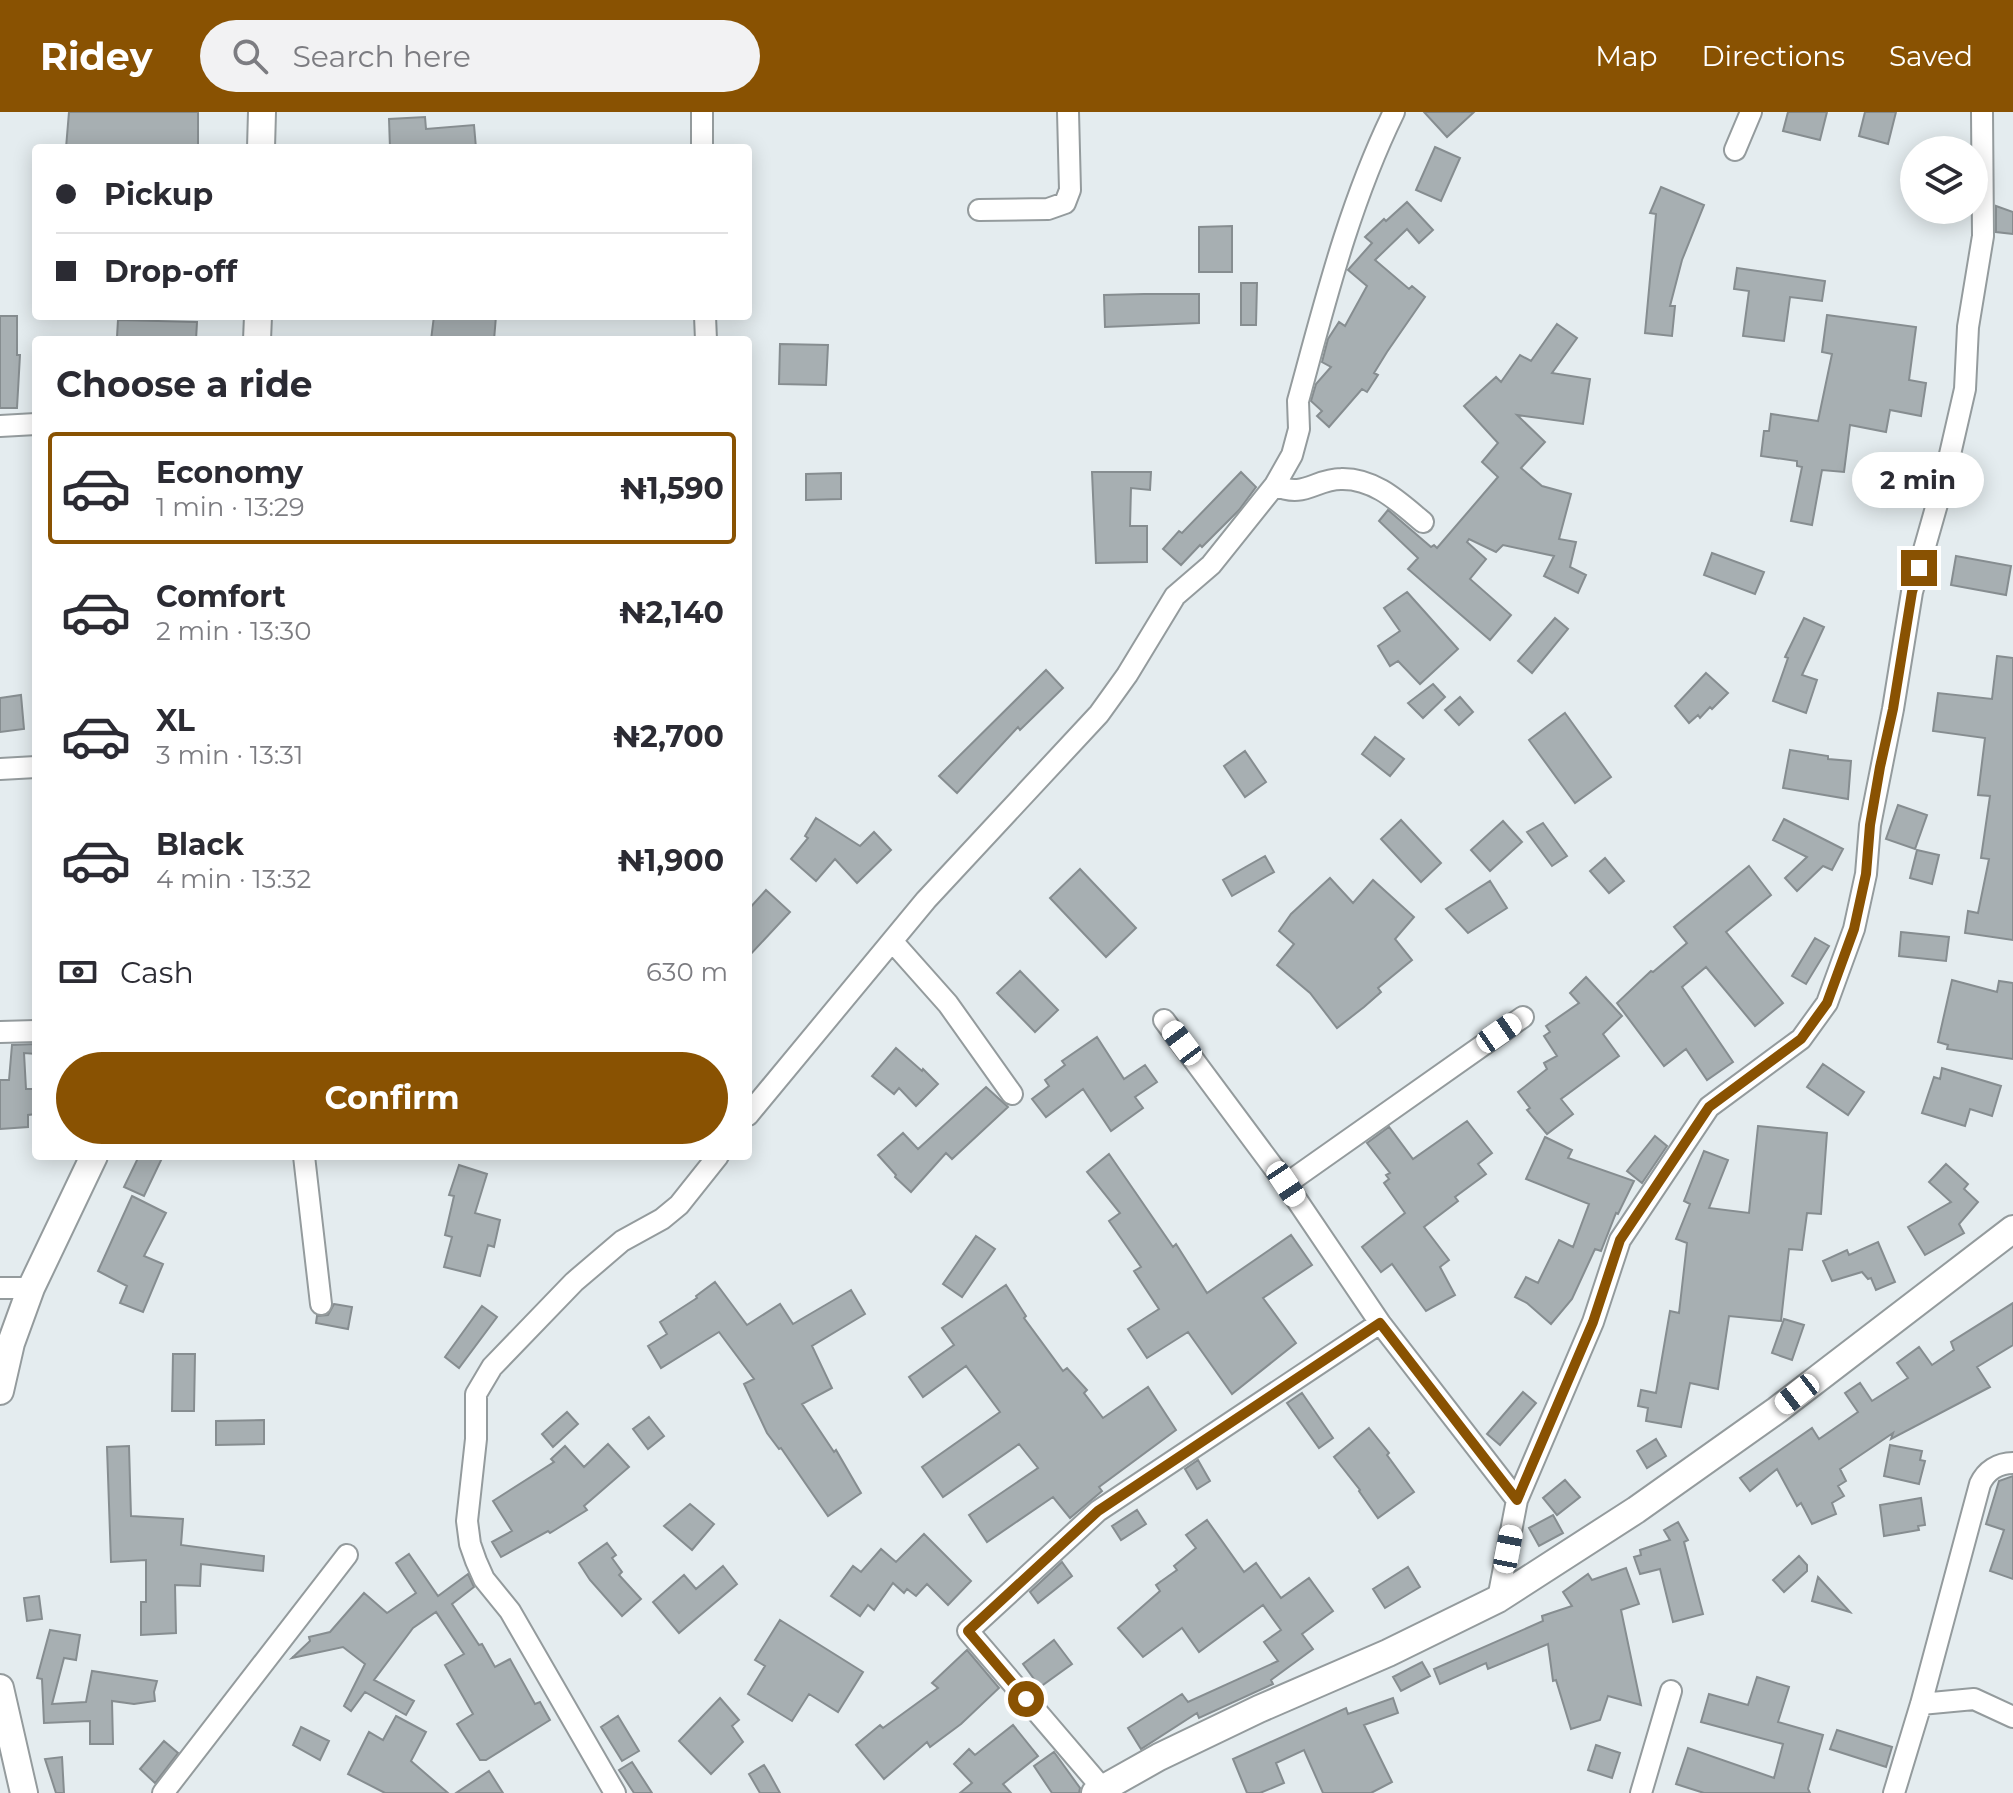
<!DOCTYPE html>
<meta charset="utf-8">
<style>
:root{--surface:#fff;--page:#f2f2f3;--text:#2b2b33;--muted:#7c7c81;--line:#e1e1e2;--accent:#895202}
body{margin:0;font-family:Montserrat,sans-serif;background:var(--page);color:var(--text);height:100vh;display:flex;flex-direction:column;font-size:30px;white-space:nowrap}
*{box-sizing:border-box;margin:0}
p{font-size:26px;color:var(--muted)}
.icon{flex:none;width:44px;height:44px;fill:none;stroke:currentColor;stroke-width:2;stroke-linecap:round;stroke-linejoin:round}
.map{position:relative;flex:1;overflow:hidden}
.sheet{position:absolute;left:32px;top:224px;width:720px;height:824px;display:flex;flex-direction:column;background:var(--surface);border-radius:8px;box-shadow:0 4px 20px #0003}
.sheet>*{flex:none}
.banner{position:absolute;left:32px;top:32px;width:720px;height:176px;border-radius:8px;box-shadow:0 4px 20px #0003;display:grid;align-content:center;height:176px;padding:0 24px;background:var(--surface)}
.fabs{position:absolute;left:1900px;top:24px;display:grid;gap:16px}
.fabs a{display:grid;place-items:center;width:88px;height:88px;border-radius:50%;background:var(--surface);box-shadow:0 4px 20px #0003;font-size:40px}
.end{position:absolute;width:36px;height:36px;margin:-18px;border:10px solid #895202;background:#fff;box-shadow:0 0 0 4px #fff}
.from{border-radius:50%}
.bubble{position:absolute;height:56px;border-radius:28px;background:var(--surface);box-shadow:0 4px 20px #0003;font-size:26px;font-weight:700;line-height:56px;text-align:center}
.car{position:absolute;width:24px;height:48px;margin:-24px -12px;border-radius:10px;box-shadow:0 0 6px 2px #0007;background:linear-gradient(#fff 24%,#345 0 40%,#fff 0 76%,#345 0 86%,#fff 0)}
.banner b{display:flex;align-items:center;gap:28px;height:76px;font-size:30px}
.banner b+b{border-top:2px solid var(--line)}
.banner i{width:20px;height:20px;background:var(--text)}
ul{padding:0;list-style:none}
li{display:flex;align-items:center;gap:24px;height:112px;margin:0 16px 12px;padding:0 8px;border:4px solid transparent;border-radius:8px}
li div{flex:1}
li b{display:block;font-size:30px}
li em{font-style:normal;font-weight:700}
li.active{border-color:var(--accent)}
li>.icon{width:72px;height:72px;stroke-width:1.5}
h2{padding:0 24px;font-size:36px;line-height:96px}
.pay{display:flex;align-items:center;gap:20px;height:88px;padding:0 24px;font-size:30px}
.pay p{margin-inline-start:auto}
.action{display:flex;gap:16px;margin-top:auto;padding:16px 24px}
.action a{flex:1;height:92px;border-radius:48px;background:var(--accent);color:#fff;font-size:32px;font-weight:700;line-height:92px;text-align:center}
header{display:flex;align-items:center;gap:48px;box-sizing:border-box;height:112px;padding:0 40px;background:var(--accent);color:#fff}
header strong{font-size:38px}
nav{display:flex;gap:44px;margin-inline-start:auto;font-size:28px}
.search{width:560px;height:72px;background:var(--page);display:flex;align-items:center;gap:20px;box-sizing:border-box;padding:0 28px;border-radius:44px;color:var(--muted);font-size:30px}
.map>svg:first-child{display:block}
.building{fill:#a7afb2;stroke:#868d90;stroke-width:2}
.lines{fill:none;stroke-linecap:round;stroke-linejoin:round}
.minor-casing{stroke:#949b9d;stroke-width:24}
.tertiary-casing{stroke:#949b9d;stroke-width:30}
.minor{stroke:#fff;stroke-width:20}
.tertiary{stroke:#fff;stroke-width:26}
.route{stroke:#895202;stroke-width:10}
</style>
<header>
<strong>Ridey</strong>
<div class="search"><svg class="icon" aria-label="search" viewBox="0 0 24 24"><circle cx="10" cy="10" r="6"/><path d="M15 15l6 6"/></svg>Search here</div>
<nav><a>Map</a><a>Directions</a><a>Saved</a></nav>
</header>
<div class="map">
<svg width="2013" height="1681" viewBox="0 0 2013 1681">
<rect width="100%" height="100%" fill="#e4ecef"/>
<path class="building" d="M69,0H198V36H66Z
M1424,0H1474L1447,25Z
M1788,0H1827L1820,28L1783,19Z
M1865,0H1896L1888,32L1859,24Z
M425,5L426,17L474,13L476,36H390L389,7Z
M1435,35L1460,46L1441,89L1416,78Z
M1661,75L1704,93L1682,148L1670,194H1675L1672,224L1645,221L1656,102L1650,101Z
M1407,90L1433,118L1419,131L1407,117L1375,148L1409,177L1412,174L1425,185L1387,240L1374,261L1378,263L1367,280L1362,277L1329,315L1317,304L1322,299L1311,289L1316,272L1331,255L1322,250L1328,227L1339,210L1345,214L1367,174L1348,158L1372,131L1365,125L1384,107L1386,109Z
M1996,94L2013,100V122L1996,120Z
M1232,114V160H1199V115Z
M1737,156L1825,169L1822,189L1790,185L1784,229L1743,224L1749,179L1734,177Z
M1241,171H1257L1256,213H1241Z
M1144,182H1199V211L1105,215L1104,183Z
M1827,203L1916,215L1909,268L1926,271L1921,304L1890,298L1886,320L1850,313L1844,360L1822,358L1812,413L1791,409L1802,355L1797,354V349L1761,344L1764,319H1769L1771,302L1818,309L1832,242L1822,240Z
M0,204H17V243H20L17,296H0Z
M434,204H496L494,228H431Z
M118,208L197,210L196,228H135V225H117Z
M1557,212L1577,226L1552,261L1590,267L1583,312L1517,303L1545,330L1521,356L1542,374L1571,382L1559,427L1576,430L1570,455L1586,463L1578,481L1544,464L1554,444L1503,433L1496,440L1469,427L1467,430L1486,447L1470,467L1511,503L1490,528L1408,457L1418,446L1379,409L1388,398L1431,435L1434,433L1437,436L1498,365L1482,350L1498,331L1464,294L1496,265L1501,270L1520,243L1531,249Z
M780,232L828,233L826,273L779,272Z
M1092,360H1151L1150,378L1131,376L1130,414H1147V450L1096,451Z
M1241,360L1256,375L1239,398L1202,435L1200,433L1181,453L1163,437L1179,419L1182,421Z
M841,361V387L806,388V362Z
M1712,441L1764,460L1755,482L1704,463Z
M1956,444L2011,454L2006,483L1951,473Z
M1407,480L1458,537L1420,572L1398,549L1390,554L1378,534L1400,519L1384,496Z
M1555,506L1568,517L1532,561L1518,549Z
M1804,506L1824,515L1802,563L1817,568L1806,601L1773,589L1788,546L1785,545Z
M1997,544L2013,546V828L1965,821L1968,799L1978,801L1989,747L1981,746L1990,684L1978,683L1985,626L1933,619L1938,581L1992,587Z
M1046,558L1063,576L1020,618L1018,615L957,681L939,664Z
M1706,561L1728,581L1712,597L1710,595L1700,606L1698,603L1689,611L1675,594Z
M1433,572L1445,585L1423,606L1408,591Z
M21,583L24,617L0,620V586Z
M1460,585L1473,600L1459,613L1445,598Z
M1565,601L1611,665L1575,691L1529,628Z
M1375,625L1404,647L1390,664L1362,642Z
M1790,638L1828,644V647L1851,649L1848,687L1783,676Z
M1245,639L1266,670L1245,685L1224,654Z
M1898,693L1927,703L1915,737L1886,727Z
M816,706L860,734L874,720L891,738L857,771L835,747L816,769L791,747L808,726L805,724Z
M1784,707L1843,737L1832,758L1823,754L1797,779L1785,766L1807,745L1773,728Z
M1401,708L1441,751L1421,770L1381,727Z
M1503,709L1522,730L1490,759L1471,738Z
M1543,711L1567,744L1552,754L1527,720Z
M1917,738L1939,743L1932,772L1910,766Z
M1265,744L1274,760L1232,784L1223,768Z
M1605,746L1624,769L1609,781L1590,759Z
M1749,754L1771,783L1726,820L1783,891L1755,914L1706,855L1682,875L1733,950L1707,968L1686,937L1664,954L1617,891L1651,859L1653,860L1687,831L1674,815Z
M1080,757L1136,816L1106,845L1050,786Z
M1330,766L1353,791L1373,768L1414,805L1395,827L1412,848L1378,876L1381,880L1364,895L1337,916L1310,881L1277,853L1294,832L1279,819L1291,802Z
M1490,769L1507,796L1468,821L1446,797Z
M766,778L790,800L748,845V798Z
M1901,820L1949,825L1946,849L1899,844Z
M1815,826L1829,834L1806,872L1792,864Z
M1020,859L1058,898L1035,920L997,881Z
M1586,865L1622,904L1603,922L1619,944L1561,987L1573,1002L1547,1022L1527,998L1530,996L1518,980L1547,957L1544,951L1557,944L1544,924L1550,920L1546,914L1579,891L1570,881Z
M1952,868L1997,880L1999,869L2013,871V947L1947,937L1948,933L1938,930Z
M1097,925L1124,967L1145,953L1157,970L1135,985L1143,996L1111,1019L1083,977L1046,1005L1032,987L1049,974L1045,968L1065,953L1062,949Z
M36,932V942L24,941L26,977H35L36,1002L28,1003V1015L0,1017V968H9L12,933Z
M896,936L922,959L923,957L938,972L916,994L899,976L894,982L872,964Z
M1823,952L1864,980L1848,1003L1807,975Z
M1942,956L2001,974L1992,1004L1970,997L1965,1014L1922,1001L1934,965L1940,967Z
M986,975L1008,995L952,1047L946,1041L911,1080L895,1065L896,1063L878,1043L903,1021L918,1037Z
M1467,1009L1492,1041L1478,1052L1486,1062L1455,1085L1458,1089L1424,1115L1449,1148L1440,1155L1455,1183L1426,1199L1392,1152L1381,1160L1362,1135L1405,1101L1384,1071L1389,1067L1386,1063L1390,1061L1367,1031L1389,1015L1413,1047Z
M1758,1014L1827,1021L1821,1102L1807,1101L1802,1138L1789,1137L1781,1209L1729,1204L1718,1277L1690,1271L1681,1315L1646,1309L1648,1296L1638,1294L1641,1278L1656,1281L1670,1199L1679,1201L1687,1131L1676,1127L1690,1092L1684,1089L1704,1039L1728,1048L1709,1096L1749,1101Z
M1655,1024L1667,1034L1642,1071L1627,1059Z
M1545,1025L1572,1038L1568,1046L1634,1069L1618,1102L1616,1101L1601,1139L1595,1137L1572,1187L1551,1212L1527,1191L1515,1185L1526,1165L1538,1171L1559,1128L1573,1135L1589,1092L1526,1067Z
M1109,1042L1173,1135L1176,1132L1207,1181L1291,1123L1312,1153L1263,1186L1296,1231L1232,1282L1188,1220L1147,1246L1128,1217L1159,1197L1134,1159L1141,1155L1109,1109L1120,1101L1087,1060Z
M139,1044H163L144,1084L124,1075Z
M1946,1052L1968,1072L1964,1077L1978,1090L1959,1112L1964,1121L1925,1143L1908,1115L1951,1090L1929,1070Z
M459,1053L487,1062L475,1101L500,1108L494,1135L488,1133L480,1164L444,1155L452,1125L445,1123L454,1084L449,1083Z
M132,1084L166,1101L144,1144L163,1152L143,1200L120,1191L127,1174L98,1159Z
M976,1124L995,1137L962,1185L943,1172Z
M1878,1130L1895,1170L1876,1178L1871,1166L1868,1167L1862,1160L1832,1169L1823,1149L1847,1138L1849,1143Z
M715,1170L747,1213L780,1192L793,1212L851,1178L865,1202L812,1234L832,1276L802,1292L834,1340L836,1338L861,1381L828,1404L781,1336L779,1337L767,1321L744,1272L754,1267L719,1220L661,1256L648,1234L667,1222L660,1210L697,1186L696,1184Z
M1006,1173L1026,1204L1024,1206L1063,1259L1067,1256L1087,1278L1084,1281L1103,1306L1148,1275L1176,1318L1099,1375L1102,1379L1070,1406L1053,1385L987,1430L969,1403L1038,1356L1019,1332L943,1385L922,1355L1000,1300L966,1254L923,1285L909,1265L954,1233L942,1216Z
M2013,1191V1233L1977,1255L1990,1275L1891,1327L1893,1321L1840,1357L1846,1369L1838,1374L1844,1384L1832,1391L1836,1402L1812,1412L1801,1391L1797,1394L1777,1357L1750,1379L1740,1366L1812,1316L1819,1327L1858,1300L1845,1281L1860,1271L1872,1289L1908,1266L1897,1251L1919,1235L1932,1253L1954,1238L1951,1230Z
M334,1192L352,1195L348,1217L316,1211L317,1204L328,1203Z
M482,1194L497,1205L459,1256L445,1245Z
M1784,1207L1804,1213L1792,1248L1772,1241Z
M173,1242H195L194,1299H172Z
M1523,1280L1536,1291L1500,1333L1487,1322Z
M1302,1281L1333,1326L1319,1336L1287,1291Z
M567,1300L578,1312L553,1335L542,1322Z
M649,1305L664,1324L648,1337L633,1317Z
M264,1308V1332L216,1333V1309Z
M1369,1316L1389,1341L1387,1343L1414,1380L1378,1406L1359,1379L1360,1378L1334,1345Z
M1656,1327L1666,1344L1647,1356L1637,1339Z
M608,1332L629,1355L584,1394L587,1398L550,1421L548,1419L501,1445L492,1430L512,1419L493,1389L554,1350L551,1347L565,1334L584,1355Z
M1890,1333L1922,1339L1920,1348L1925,1349L1919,1372L1884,1364Z
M129,1334L131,1404L183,1407L181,1433L264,1444L263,1459L201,1452L200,1474L175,1473L176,1521L141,1523V1490H146V1448L111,1450L107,1335Z
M1198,1348L1210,1369L1197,1377L1185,1357Z
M2013,1364V1467L1990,1459L2004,1418L1986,1412L1999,1369Z
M1565,1368L1580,1385L1557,1403L1543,1386Z
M1921,1386L1925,1413L1918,1414L1919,1418L1884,1424L1880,1393Z
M690,1392L714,1412L692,1438L664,1414Z
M1137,1398L1146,1412L1121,1428L1112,1414Z
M1553,1403L1563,1421L1539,1434L1529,1416Z
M1207,1408L1244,1460L1256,1451L1281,1486L1309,1466L1333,1499L1302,1522L1313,1537L1271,1568L1273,1572L1199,1606L1197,1601L1141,1637L1128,1616L1182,1582L1188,1590L1278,1549L1264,1530L1281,1518L1263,1493L1199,1540L1182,1516L1143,1545L1118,1516L1160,1479L1156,1473L1177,1458L1174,1454L1196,1436L1186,1423Z
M1678,1410L1688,1428L1684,1430L1703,1502L1673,1510L1660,1457L1640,1462L1634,1445L1641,1443L1640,1438L1670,1428L1664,1418Z
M924,1422L971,1469L948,1493L927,1472L916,1484L907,1477L904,1481L893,1471L874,1498L868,1493L860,1504L831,1484L853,1454L861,1460L881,1437L896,1450Z
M607,1431L616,1443L612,1446L622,1460L619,1463L641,1487L622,1504L590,1468L579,1451Z
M409,1442L438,1484L468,1462L474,1475L452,1492L479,1533L482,1532L495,1555L510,1547L535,1592L540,1590L550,1608L486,1648H480L457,1612L473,1602L445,1553L464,1542L436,1500L413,1516L374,1568L414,1589L406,1603L365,1580L351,1599L344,1594L365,1552L343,1535L292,1546L310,1529L309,1525L330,1520L364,1481L387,1501L416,1481L396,1451Z
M1799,1444L1807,1453V1459L1784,1480L1773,1468Z
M1062,1450L1072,1464L1038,1491L1030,1480Z
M723,1454L737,1472L679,1521L653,1490L684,1463L696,1477Z
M1408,1455L1420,1475L1385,1496L1373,1477Z
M1626,1456L1639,1492L1621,1498L1641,1593L1608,1584L1600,1608L1571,1617L1556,1568L1553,1569L1548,1532L1488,1557L1486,1551L1440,1572L1434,1557L1543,1509L1542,1504L1572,1494L1563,1480L1588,1462L1592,1468Z
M1818,1465L1850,1500L1812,1489Z
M39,1484L42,1507L27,1509L24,1486Z
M780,1508L863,1560L838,1600L809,1582L792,1609L748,1582L765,1554L755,1548Z
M50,1518L80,1523L76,1548L64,1546L52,1592L86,1590L92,1559L157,1569L154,1580L155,1589L134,1592L112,1589L113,1632H90V1609L44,1611L42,1567L37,1566Z
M1054,1528L1072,1552L1040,1575L1023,1552Z
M967,1538L999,1576L961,1612L930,1635L927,1630L884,1667L856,1633L880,1613L883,1616L938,1576L932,1571Z
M1422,1550L1430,1564L1401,1579L1393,1565Z
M1757,1565L1789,1575L1778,1610L1823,1623L1808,1677L1810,1681H1704L1676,1672L1688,1636L1774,1666L1783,1632L1701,1610L1709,1582L1748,1593Z
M720,1586L739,1608L732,1614L743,1630L711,1662L679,1629Z
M1393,1586L1398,1601L1364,1613L1392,1670L1371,1681H1323L1304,1638L1276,1651L1284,1671L1260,1681H1247L1233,1647L1346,1596L1348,1602Z
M396,1604L426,1620L411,1649L448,1681H385L348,1662L369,1620L383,1628Z
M618,1604L639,1639L622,1649L601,1615Z
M1013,1613L1038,1644L1003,1672L1011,1681H960L972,1671L954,1652L969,1637L975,1643Z
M301,1615L329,1629L320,1648L293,1633Z
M1837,1618L1892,1635L1886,1655L1830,1637Z
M164,1629L178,1641L155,1671L140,1657Z
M1596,1633L1620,1641L1612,1666L1588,1658Z
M1054,1640L1080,1676L1079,1681H1052L1034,1654Z
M62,1645L64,1681H56L45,1647Z
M632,1650L652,1681H634L619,1658Z
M764,1653L769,1661L780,1681H760L749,1662Z
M489,1659L503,1681H456Z"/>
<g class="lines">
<defs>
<path id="minor" d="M702,0V36
M1735,38L1751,0
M979,98L1048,97L1065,91L1070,78L1068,0
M705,204L706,228
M0,314L36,312
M1275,373C1304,387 1315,367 1341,367C1375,366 1400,391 1423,410
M0,657L36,655
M892,829L948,892L1012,982
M1164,908L1286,1072L1380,1211L1517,1388
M0,920L36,919
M748,1003L926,788L1099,602L1127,563L1175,484L1211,453L1275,373L1292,343L1299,317L1298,289C1325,190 1349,92 1394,0
M304,1044L321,1192
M1286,1072L1523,905
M0,1176H31
M1498,1487L1517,1388L1593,1210L1620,1128L1709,995L1801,927L1827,891L1854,817L1866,762L1870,713L1893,597L1912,480L1945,364L1965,277L1968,215L1983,124L1982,0
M1921,1592L1974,1587L2013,1605
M1103,1677L968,1519L1098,1399L1380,1211
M163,1681L347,1443
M615,1681L510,1499L484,1467L476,1449L470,1432L467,1409L476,1327V1282L492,1255L574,1170L622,1129L662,1107L679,1093L718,1044
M1641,1681L1671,1579
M1894,1681L1921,1592L1980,1372C1986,1359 1998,1351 2013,1351"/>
<path id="tertiary" d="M261,36L262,0
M257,228L258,204
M0,1279L11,1231L31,1176L94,1044
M0,1576L24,1681
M1095,1681L1159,1645L1259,1597L1388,1541L1498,1487L1636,1398L1777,1298L2013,1117"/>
</defs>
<use href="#minor" class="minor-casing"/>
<use href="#tertiary" class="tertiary-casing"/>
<use href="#minor" class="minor"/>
<use href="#tertiary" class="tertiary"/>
</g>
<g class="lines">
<path class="route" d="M1026,1587L968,1519L1098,1399L1380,1211L1517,1388L1593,1210L1620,1128L1709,995L1801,927L1827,891L1854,817L1866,762L1870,713L1880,655L1893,597L1912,480L1919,456"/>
</g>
</svg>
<div class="fabs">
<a><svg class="icon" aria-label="layers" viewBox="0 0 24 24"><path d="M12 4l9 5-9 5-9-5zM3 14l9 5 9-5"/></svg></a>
</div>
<i class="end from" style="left:1026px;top:1587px"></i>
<i class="end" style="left:1919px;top:456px"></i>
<div class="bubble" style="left:1852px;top:340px;width:132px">2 min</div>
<i class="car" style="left:1499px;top:921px;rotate:55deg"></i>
<i class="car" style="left:1182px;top:931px;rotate:323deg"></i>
<i class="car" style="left:1286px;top:1072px;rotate:146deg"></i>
<i class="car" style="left:1797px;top:1282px;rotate:232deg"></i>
<i class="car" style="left:1508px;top:1437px;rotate:11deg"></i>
<div class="banner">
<b><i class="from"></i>Pickup</b>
<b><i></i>Drop-off</b>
</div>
<section class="sheet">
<h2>Choose a ride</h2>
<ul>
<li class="active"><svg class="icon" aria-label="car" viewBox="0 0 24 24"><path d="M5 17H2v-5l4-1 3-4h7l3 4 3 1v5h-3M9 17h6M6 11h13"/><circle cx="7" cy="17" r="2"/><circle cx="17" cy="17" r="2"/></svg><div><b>Economy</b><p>1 min · 13:29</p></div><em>₦1,590</em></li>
<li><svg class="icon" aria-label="car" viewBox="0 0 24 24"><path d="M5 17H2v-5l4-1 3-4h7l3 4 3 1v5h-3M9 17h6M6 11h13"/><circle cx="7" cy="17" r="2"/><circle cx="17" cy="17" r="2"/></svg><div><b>Comfort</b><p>2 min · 13:30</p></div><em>₦2,140</em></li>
<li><svg class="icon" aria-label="car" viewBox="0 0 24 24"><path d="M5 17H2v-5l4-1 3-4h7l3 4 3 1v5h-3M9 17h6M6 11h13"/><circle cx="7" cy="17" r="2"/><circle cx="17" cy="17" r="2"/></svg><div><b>XL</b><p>3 min · 13:31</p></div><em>₦2,700</em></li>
<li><svg class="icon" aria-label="car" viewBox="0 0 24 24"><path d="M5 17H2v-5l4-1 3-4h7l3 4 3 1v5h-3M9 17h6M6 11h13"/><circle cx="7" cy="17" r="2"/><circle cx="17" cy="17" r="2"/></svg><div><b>Black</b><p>4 min · 13:32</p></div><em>₦1,900</em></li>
</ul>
<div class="pay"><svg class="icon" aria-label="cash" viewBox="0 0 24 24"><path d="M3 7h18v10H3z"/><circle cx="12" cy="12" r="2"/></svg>Cash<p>630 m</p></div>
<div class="action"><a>Confirm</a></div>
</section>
</div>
